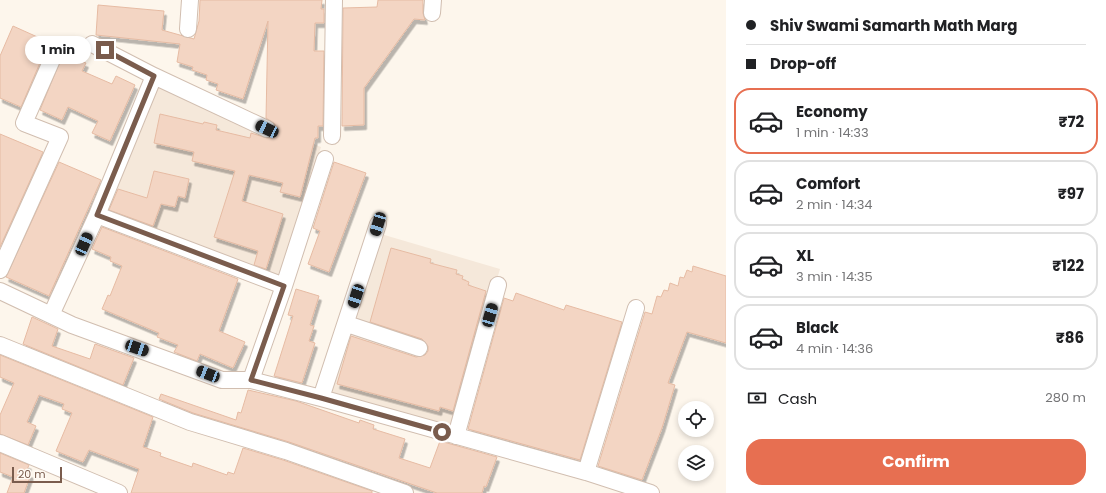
<!DOCTYPE html>
<meta charset="utf-8">
<style>
:root{--surface:#fff;--page:#f6f6f6;--text:#202124;--muted:#757577;--line:#e0e0e0;--accent:#e76f51}
body{margin:0;font-family:Poppins,sans-serif;background:var(--page);color:var(--text);height:100vh;display:flex;flex-direction:column;font-size:15px;white-space:nowrap}
*{box-sizing:border-box;margin:0}
p{font-size:13px;color:var(--muted)}
.icon{flex:none;width:22px;height:22px;fill:none;stroke:currentColor;stroke-width:2;stroke-linecap:round;stroke-linejoin:round}
.map{position:relative;flex:1;overflow:hidden}
.panel{display:flex;flex-direction:column;background:var(--surface);width:380px}
.panel>*{flex:none}
.guide{display:grid;align-content:center;height:88px;padding:0 20px;background:var(--surface)}
.tools{position:absolute;left:678px;top:401px;display:grid;gap:8px}
.tools a{display:grid;place-items:center;width:36px;height:36px;border-radius:50%;background:var(--surface);box-shadow:0 2px 6px #0003;font-size:20px}
.scale{position:absolute;left:12px;bottom:10px;width:50px;box-sizing:border-box;padding-left:4px;border:2px solid #7a5c4d;border-top:0;font-size:11px;line-height:14px;white-space:nowrap;color:#7a5c4d;-webkit-text-stroke:3px #fffaf3;paint-order:stroke}
.end{position:absolute;width:18px;height:18px;margin:-9px;border:5px solid #7a5c4d;background:#fff;box-shadow:0 0 0 2px #fff}
.from{border-radius:50%}
.bubble{position:absolute;height:28px;border-radius:14px;background:var(--surface);box-shadow:0 2px 6px #0003;font-size:13px;font-weight:700;line-height:28px;text-align:center}
.car{position:absolute;width:12px;height:24px;margin:-12px -6px;border-radius:5px;box-shadow:0 0 3px 1px #0007;background:linear-gradient(#222 24%,#8ab4d8 0 40%,#222 0 76%,#8ab4d8 0 86%,#222 0)}
.guide b{display:flex;align-items:center;gap:14px;height:38px;font-size:15px}
.guide b+b{border-top:1px solid var(--line)}
.guide i{width:10px;height:10px;background:var(--text)}
ul{padding:0;list-style:none}
li{display:flex;align-items:center;gap:12px;height:66px;margin:0 8px 6px;padding:0 12px;border:2px solid var(--line);border-radius:16px}
li div{flex:1}
li b{display:block;font-size:15px}
li em{font-style:normal;font-weight:700}
li.active{border-color:var(--accent)}
li>.icon{width:36px;height:36px;stroke-width:1.5}
.pay{display:flex;align-items:center;gap:10px;height:44px;padding:0 20px;font-size:15px}
.pay p{margin-inline-start:auto}
.action{display:flex;gap:8px;margin-top:auto;padding:8px 20px}
.action a{flex:1;height:46px;border-radius:16px;background:var(--accent);color:#fff;font-size:16px;font-weight:700;line-height:46px;text-align:center}
main{display:flex;flex:1;min-height:0}
.map>svg:first-child{display:block}
.residential{fill:#f5e8da}
.building{fill:#f3d5c3;stroke:#e6bba3;filter:url(#shadow)}
.lines{fill:none;stroke-linecap:round;stroke-linejoin:round}
.minor-casing{stroke:#d1beb0;stroke-width:18}
.minor{stroke:#fff;stroke-width:16}
.route{stroke:#7a5c4d;stroke-width:5}
</style>
<main>
<div class="map">
<svg width="726" height="493" viewBox="0 0 726 493">
<defs>
<filter id="shadow"><feDropShadow dx="2.5" dy="4.5" stdDeviation="0" flood-color="#0004"/></filter>
</defs>
<rect width="100%" height="100%" fill="#fdf6ec"/>
<path class="residential" d="M153,85L321,147L278,280L101,218Z
M381,234L500,269L453,427L331,393Z"/>
<path class="building" d="M200,0H322L321,9H324V23H315L314,51H324L323,126H318V138H315L300,197L280,192L283,183L249,175L242,201L283,214L266,269L254,265L258,251L214,237L235,171L192,161L194,152L154,143L160,114L203,124L204,122L217,125L216,130L250,138L251,133L267,138L273,137L276,129L275,124L266,118L268,21L243,99L216,90L218,84L206,80L207,75L192,70L193,67L177,62L180,44L96,35L98,5L164,11L162,30L194,39L199,21Z
M378,0H423V13L425,20L414,19L364,88V125L342,126L343,8L377,7Z
M13,26L53,44L45,51L21,107L0,98V56Z
M63,54L86,63L82,71L112,84L116,76L135,85L110,141L92,133L98,121L68,107L62,120L40,110Z
M0,134L43,152L0,247Z
M59,162L101,180L49,296L6,277Z
M334,162L366,173L329,272L308,264L320,231L313,228Z
M154,171L189,179L185,198L178,196L175,207L161,204L153,226L109,210L118,189L147,198Z
M102,227L238,279L219,331L245,342L233,368L200,354L197,361L174,352L178,345L157,337L159,333L102,309L108,295L110,296L122,266L110,261L111,257L92,249Z
M391,248L431,259L430,263L457,270L456,274L463,276L462,279L469,282L468,285L486,291L453,411L440,407L439,411L337,384L351,336L416,357L425,355L428,351V346L422,339L370,322Z
M693,266L726,276V343L687,332L668,383L675,385L662,428L642,480L598,466L645,312L652,314L657,296L661,297L664,290L668,291L670,283L678,286L680,277L684,278L687,270L692,272Z
M296,289L319,296L310,325L314,326L309,341L315,343L302,383L274,376L293,316L288,315Z
M516,293L564,310L566,305L622,322L580,460L468,429L504,298L513,301Z
M32,317L58,329L52,346L90,359L95,344L134,358L123,385L23,344Z
M0,355L153,417L143,447L161,453L160,456L192,467L193,463L227,475L228,472L234,474L243,448L283,460L372,491V493H131L139,469L89,450L83,462L56,451L72,413L62,409L64,404L39,395L27,422L36,426L28,445L0,434V415L14,383L0,377Z
M248,390L296,401L359,423L360,420L374,425L373,429L405,439L399,458L430,468L440,441L497,457L486,487L484,486L482,493H437L289,442L193,413L159,399L161,394L236,420L238,412L241,413Z
M0,453L29,465L26,472L31,474L24,493H7L13,477L0,472Z"/>
<g class="lines">
<defs>
<path id="minor" d="M432,13L433,0
M188,29L190,0
M92,44L154,76L267,129
M332,136L334,0
M97,215L284,286
M0,270L60,137L24,123L54,55
M0,291L72,325L222,380H251L321,398L586,472L651,493
M51,315L97,215L154,76
M347,324L419,348
M0,345L190,422L286,451L405,493
M251,380L284,286L325,159
M321,398L378,224
M456,436L498,285
M0,443L119,493
M586,472L636,308"/>
</defs>
<use href="#minor" class="minor-casing"/>
<use href="#minor" class="minor"/>
</g>
<g class="lines">
<path class="route" d="M105,50L154,76L97,215L284,286L251,380L321,398L442,432"/>
</g>
</svg>
<div class="tools">
<a><svg class="icon" aria-label="locate" viewBox="0 0 24 24"><circle cx="12" cy="12" r="6"/><path d="M12 2v4M12 18v4M2 12h4M18 12h4"/></svg></a>
<a><svg class="icon" aria-label="layers" viewBox="0 0 24 24"><path d="M12 4l9 5-9 5-9-5zM3 14l9 5 9-5"/></svg></a>
</div>
<div class="scale">20 m</div>
<i class="end from" style="left:442px;top:432px"></i>
<i class="end" style="left:105px;top:50px"></i>
<div class="bubble" style="left:25px;top:36px;width:66px">1 min</div>
<i class="car" style="left:267px;top:129px;rotate:295deg"></i>
<i class="car" style="left:378px;top:224px;rotate:197deg"></i>
<i class="car" style="left:84px;top:244px;rotate:24deg"></i>
<i class="car" style="left:356px;top:296px;rotate:198deg"></i>
<i class="car" style="left:490px;top:315px;rotate:16deg"></i>
<i class="car" style="left:137px;top:348px;rotate:109deg"></i>
<i class="car" style="left:208px;top:374px;rotate:291deg"></i>
</div>
<section class="panel">
<div class="guide">
<b><i class="from"></i>Shiv Swami Samarth Math Marg</b>
<b><i></i>Drop-off</b>
</div>
<ul>
<li class="active"><svg class="icon" aria-label="car" viewBox="0 0 24 24"><path d="M5 17H2v-5l4-1 3-4h7l3 4 3 1v5h-3M9 17h6M6 11h13"/><circle cx="7" cy="17" r="2"/><circle cx="17" cy="17" r="2"/></svg><div><b>Economy</b><p>1 min · 14:33</p></div><em>₹72</em></li>
<li><svg class="icon" aria-label="car" viewBox="0 0 24 24"><path d="M5 17H2v-5l4-1 3-4h7l3 4 3 1v5h-3M9 17h6M6 11h13"/><circle cx="7" cy="17" r="2"/><circle cx="17" cy="17" r="2"/></svg><div><b>Comfort</b><p>2 min · 14:34</p></div><em>₹97</em></li>
<li><svg class="icon" aria-label="car" viewBox="0 0 24 24"><path d="M5 17H2v-5l4-1 3-4h7l3 4 3 1v5h-3M9 17h6M6 11h13"/><circle cx="7" cy="17" r="2"/><circle cx="17" cy="17" r="2"/></svg><div><b>XL</b><p>3 min · 14:35</p></div><em>₹122</em></li>
<li><svg class="icon" aria-label="car" viewBox="0 0 24 24"><path d="M5 17H2v-5l4-1 3-4h7l3 4 3 1v5h-3M9 17h6M6 11h13"/><circle cx="7" cy="17" r="2"/><circle cx="17" cy="17" r="2"/></svg><div><b>Black</b><p>4 min · 14:36</p></div><em>₹86</em></li>
</ul>
<div class="pay"><svg class="icon" aria-label="cash" viewBox="0 0 24 24"><path d="M3 7h18v10H3z"/><circle cx="12" cy="12" r="2"/></svg>Cash<p>280 m</p></div>
<div class="action"><a>Confirm</a></div>
</section>
</main>
